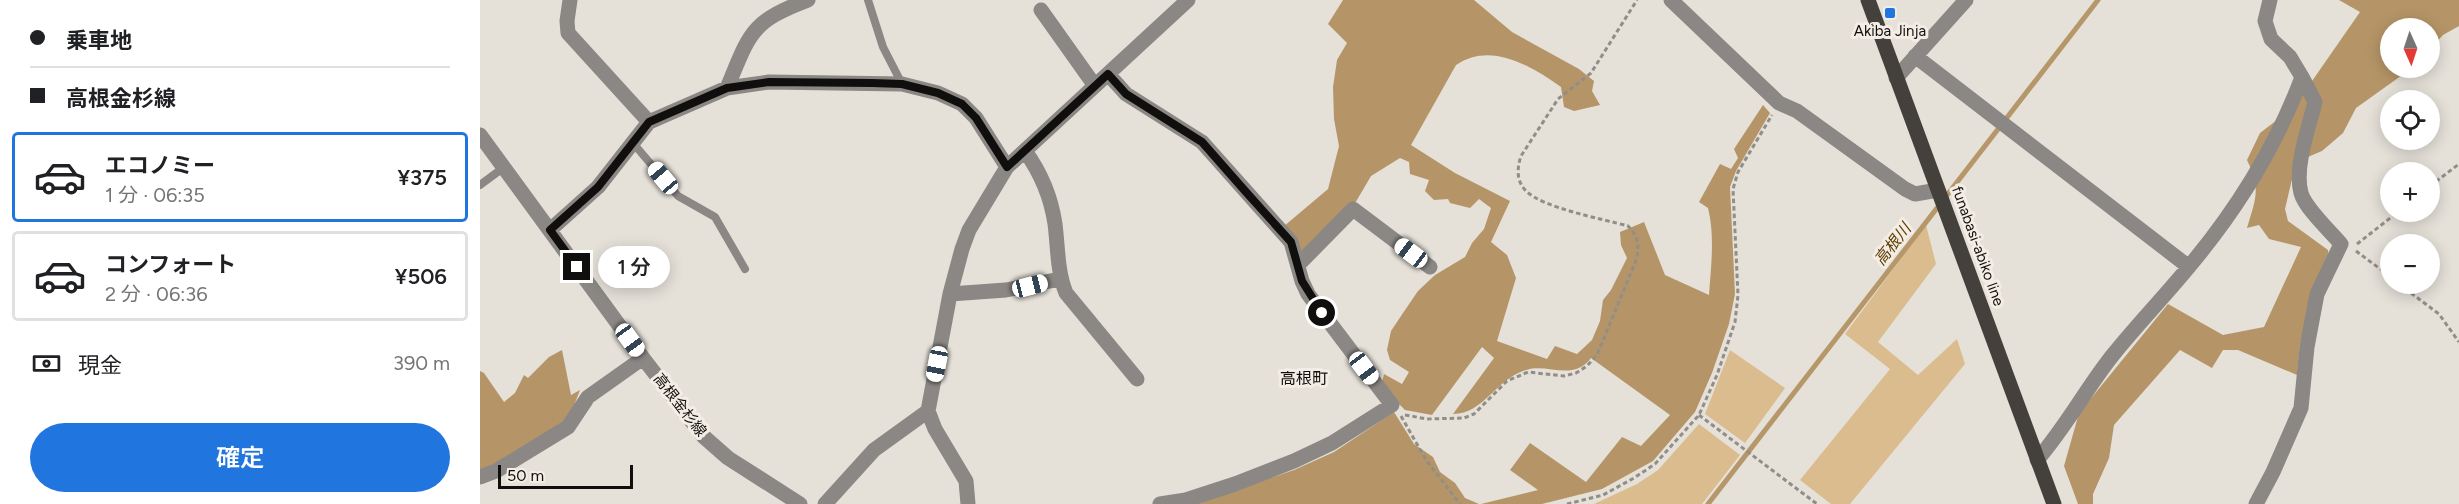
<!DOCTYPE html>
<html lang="ja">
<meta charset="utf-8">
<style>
:root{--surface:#fff;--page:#f2f2f2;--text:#202124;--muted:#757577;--line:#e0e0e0;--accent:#2175df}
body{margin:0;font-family:Figtree,"Noto Sans JP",sans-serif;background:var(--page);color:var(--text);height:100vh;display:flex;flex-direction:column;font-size:22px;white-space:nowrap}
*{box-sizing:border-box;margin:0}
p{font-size:20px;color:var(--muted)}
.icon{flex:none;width:33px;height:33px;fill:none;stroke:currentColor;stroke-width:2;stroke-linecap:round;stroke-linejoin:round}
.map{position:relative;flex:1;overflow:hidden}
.details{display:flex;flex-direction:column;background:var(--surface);width:480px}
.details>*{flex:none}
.hud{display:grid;align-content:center;height:132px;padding:0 30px;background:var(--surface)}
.needle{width:39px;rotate:177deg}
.tools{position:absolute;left:1900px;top:18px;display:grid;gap:12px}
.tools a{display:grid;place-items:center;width:60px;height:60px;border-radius:50%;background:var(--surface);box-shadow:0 3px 15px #0003;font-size:30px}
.scale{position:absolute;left:18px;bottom:15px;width:135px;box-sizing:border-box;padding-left:6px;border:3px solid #110f0d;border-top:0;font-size:16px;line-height:21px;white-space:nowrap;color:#110f0d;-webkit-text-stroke:4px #f3ede5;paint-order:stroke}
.end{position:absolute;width:27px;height:27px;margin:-14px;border:8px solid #110f0d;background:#fff;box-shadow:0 0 0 3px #fff}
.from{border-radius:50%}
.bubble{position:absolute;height:42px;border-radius:21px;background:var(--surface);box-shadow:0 3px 15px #0003;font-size:20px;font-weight:600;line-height:42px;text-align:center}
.car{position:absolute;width:18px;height:36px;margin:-18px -9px;border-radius:8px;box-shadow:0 0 4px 2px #0007;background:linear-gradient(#fff 24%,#345 0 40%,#fff 0 76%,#345 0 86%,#fff 0)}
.hud b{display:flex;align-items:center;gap:21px;height:57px;font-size:22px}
.hud b+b{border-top:2px solid var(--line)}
.hud i{width:15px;height:15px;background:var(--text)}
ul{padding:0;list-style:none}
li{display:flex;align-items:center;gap:18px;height:90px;margin:0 12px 9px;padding:0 18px;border:3px solid var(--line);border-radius:6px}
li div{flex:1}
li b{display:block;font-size:22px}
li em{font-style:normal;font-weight:600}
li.on{border-color:var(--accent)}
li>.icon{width:54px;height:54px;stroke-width:1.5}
.pay{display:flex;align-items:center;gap:15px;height:66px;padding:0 30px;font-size:22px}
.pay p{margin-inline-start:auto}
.primary-button{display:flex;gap:12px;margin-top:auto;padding:12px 30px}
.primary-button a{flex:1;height:69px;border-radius:36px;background:var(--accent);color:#fff;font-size:24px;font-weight:600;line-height:69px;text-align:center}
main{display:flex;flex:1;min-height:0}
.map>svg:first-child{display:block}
.green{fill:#dbbc8f}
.forest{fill:#b59567}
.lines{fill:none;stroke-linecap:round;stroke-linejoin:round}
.stream{stroke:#b69769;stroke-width:5}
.path{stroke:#918e88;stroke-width:3;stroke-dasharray:4.5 3;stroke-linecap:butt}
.service{stroke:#8a8784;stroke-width:8}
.minor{stroke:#8a8784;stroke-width:15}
.primary{stroke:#44403b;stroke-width:15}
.route{stroke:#110f0d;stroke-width:8}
.poi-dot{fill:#2175df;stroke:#f3ede5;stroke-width:2}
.labels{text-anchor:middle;stroke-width:6;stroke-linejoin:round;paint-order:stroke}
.poi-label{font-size:15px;fill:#110f0d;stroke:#f3ede5}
.street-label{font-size:15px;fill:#110f0d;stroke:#f3ede5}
.water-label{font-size:16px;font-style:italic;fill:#5f3f00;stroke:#f3ede5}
.neighbourhood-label{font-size:16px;fill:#110f0d;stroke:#f3ede5}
</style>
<main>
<section class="details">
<div class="hud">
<b><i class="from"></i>乗車地</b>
<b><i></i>高根金杉線</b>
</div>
<ul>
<li class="on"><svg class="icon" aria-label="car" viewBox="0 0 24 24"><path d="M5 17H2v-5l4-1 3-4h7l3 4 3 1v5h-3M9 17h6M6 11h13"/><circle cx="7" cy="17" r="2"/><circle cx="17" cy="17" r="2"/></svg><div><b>エコノミー</b><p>1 分 · 06:35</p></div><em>¥375</em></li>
<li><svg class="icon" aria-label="car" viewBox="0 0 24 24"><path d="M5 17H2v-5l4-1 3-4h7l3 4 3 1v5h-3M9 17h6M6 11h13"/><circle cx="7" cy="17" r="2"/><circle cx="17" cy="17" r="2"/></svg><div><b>コンフォート</b><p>2 分 · 06:36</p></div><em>¥506</em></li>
</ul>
<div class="pay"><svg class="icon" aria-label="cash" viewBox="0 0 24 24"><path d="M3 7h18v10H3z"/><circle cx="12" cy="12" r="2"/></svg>現金<p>390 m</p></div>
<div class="primary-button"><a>確定</a></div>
</section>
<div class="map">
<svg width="1979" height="504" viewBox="0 0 1979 504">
<rect width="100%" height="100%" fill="#e5e0d8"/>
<path class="green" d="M1446,225L1456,264L1398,342L1438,375L1477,339L1485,364L1370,504H1351L1320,480L1410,369L1365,334Z
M1250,350L1305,388L1265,443L1225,414Z
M1219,424L1260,455L1222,504H1114L1157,484L1178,470Z"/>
<path class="forest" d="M863,0H994L1032,32L1099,69L1114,81L1112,91L1120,105L1094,111L1084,107L1081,87C1051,66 1011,41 976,65L931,145L975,173L1030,201L1011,242L1027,255L1036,278L1017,341L1067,359L1075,346L1097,354L1112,340L1120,321L1123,300L1131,290L1147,258L1141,245L1140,232L1164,222L1185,275L1229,295C1231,266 1235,236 1228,208L1219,202L1240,164L1251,169L1258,158L1254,149L1283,105L1290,113L1256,171L1250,187L1255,294L1249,324L1232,373L1215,412L1173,461L1122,489L1062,504H1001L1058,490L1030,470L1050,443L1106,482L1142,437L1161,446L1190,415L1111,358C1093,382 1068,363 1046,370C1015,379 1004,414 973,414L1014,358L1002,347L952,415L925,410L901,386L904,374L922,384L929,372L910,360L907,350L911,331L923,313L938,291L955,275L985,257L992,243L1004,229L1011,208L999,199L990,208L970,203L968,199L954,200L945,191L949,180L930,174L929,162L920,158L891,176L874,205L821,255L803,227L848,189L859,146L854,119L853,87L857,60L867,43L848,24Z
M1859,0H1979V26L1963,35L1950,49V28H1911V68H1932L1876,108L1863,133L1842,151L1816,162L1805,209L1808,221L1848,250L1849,257L1820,343L1817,375L1758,350H1743L1732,368L1700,350L1634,425L1629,458L1613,494V504H1598L1584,466L1599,413L1688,304L1743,335L1784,327L1821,247L1789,239L1779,225L1767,228C1776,198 1781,189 1767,160L1780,133L1814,107L1880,12Z
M82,350L91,395L100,390L88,421L64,438L0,471V371L4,373L24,402L35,393L44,375L48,378L69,357Z
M914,412L934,444L953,457L960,472L975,483L985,498L999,504H714L814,470L854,452Z"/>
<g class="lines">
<path class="stream" d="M1228,504L1618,0"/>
<path class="path" d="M1950,186L1979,164
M1877,244L1918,212
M1876,251L1911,277
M1919,284L1959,314L1979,342
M925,415L947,419L984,418L994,414L1027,381L1048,372L1084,376L1096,373L1107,366L1117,355L1157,258C1159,244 1158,236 1148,226C1123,219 1063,208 1046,191C1036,181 1037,168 1041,156L1078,99L1111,73L1157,0
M1219,415L1337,504
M921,416L946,460L980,504
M1087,504L1123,495L1154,478L1175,464L1219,415L1237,375L1255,322L1258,295L1253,189L1258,172L1292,115"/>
<path class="service" d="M388,0L403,47L422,84
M153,143L198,196L235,217L265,269
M0,185L23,168"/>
<path class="minor" d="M90,0L87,21L88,33L169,122
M1191,0L1299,103L1317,111L1425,189L1435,194L1458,190
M561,10L615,86
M1435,56L1709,267
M628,74L646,94L722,142L811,242L822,281L828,294L912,405L852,443L814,461L755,484L706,500L680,504
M1416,78L1486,0
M247,88C270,33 270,22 328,0
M0,135L163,358L223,436L248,458L320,504
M545,151C561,173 571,197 575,224C578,247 577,271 586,293L657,379
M70,230L118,187L169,122L247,88L289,82L422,84L458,93L482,104L496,118L527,167
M818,265L873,209L950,267
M470,294L526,290L580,279
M448,411L455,429L486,481L488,504
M1557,460C1585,428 1606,389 1632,356C1656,326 1683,298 1707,269C1755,212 1796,147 1822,77L1810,57L1791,39L1785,21L1790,0
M0,477L16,471L88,427L108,397L163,358
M345,504L394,450L448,411L470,294L482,249L489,230L527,167L708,0
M1776,504L1793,472L1821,408L1827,347L1837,294L1861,244C1850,231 1825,208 1821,193C1814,167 1829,127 1835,102L1822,77"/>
<path class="primary" d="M1388,0L1574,504"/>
</g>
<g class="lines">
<path class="route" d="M97,267L70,230L118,187L169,122L247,88L289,82L392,83L422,84L458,93L482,104L496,118L527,167L628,74L646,94L722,142L766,192L811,242L822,281L842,313"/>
</g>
<rect class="poi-dot" x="1404" y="7" width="12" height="12" rx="3"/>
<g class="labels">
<g class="poi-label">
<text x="1410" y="36">Akiba Jinja</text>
</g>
<g class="street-label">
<text transform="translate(1498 246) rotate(70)" y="5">funabasi-abiko line</text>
<text transform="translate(200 405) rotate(52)" y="5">高根金杉線</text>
</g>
<g class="water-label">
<text transform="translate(1412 244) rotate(-52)" y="6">高根川</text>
</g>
<g class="neighbourhood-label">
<text x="824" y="384">高根町</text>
</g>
</g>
</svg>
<div class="tools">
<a><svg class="needle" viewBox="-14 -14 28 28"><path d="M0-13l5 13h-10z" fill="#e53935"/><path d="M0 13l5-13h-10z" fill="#757577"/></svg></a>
<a><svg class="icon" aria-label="locate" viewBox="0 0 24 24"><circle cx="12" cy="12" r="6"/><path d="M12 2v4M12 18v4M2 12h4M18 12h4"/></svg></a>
<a>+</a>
<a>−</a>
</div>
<div class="scale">50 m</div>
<i class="end from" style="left:842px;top:313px"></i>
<i class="end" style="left:97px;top:267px"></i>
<div class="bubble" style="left:118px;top:246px;width:72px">1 分</div>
<i class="car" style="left:183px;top:178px;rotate:320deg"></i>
<i class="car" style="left:931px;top:253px;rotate:307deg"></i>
<i class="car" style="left:550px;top:286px;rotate:76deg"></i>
<i class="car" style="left:150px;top:340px;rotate:144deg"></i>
<i class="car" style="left:457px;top:364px;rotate:191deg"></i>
<i class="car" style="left:884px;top:368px;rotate:143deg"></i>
</div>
</main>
